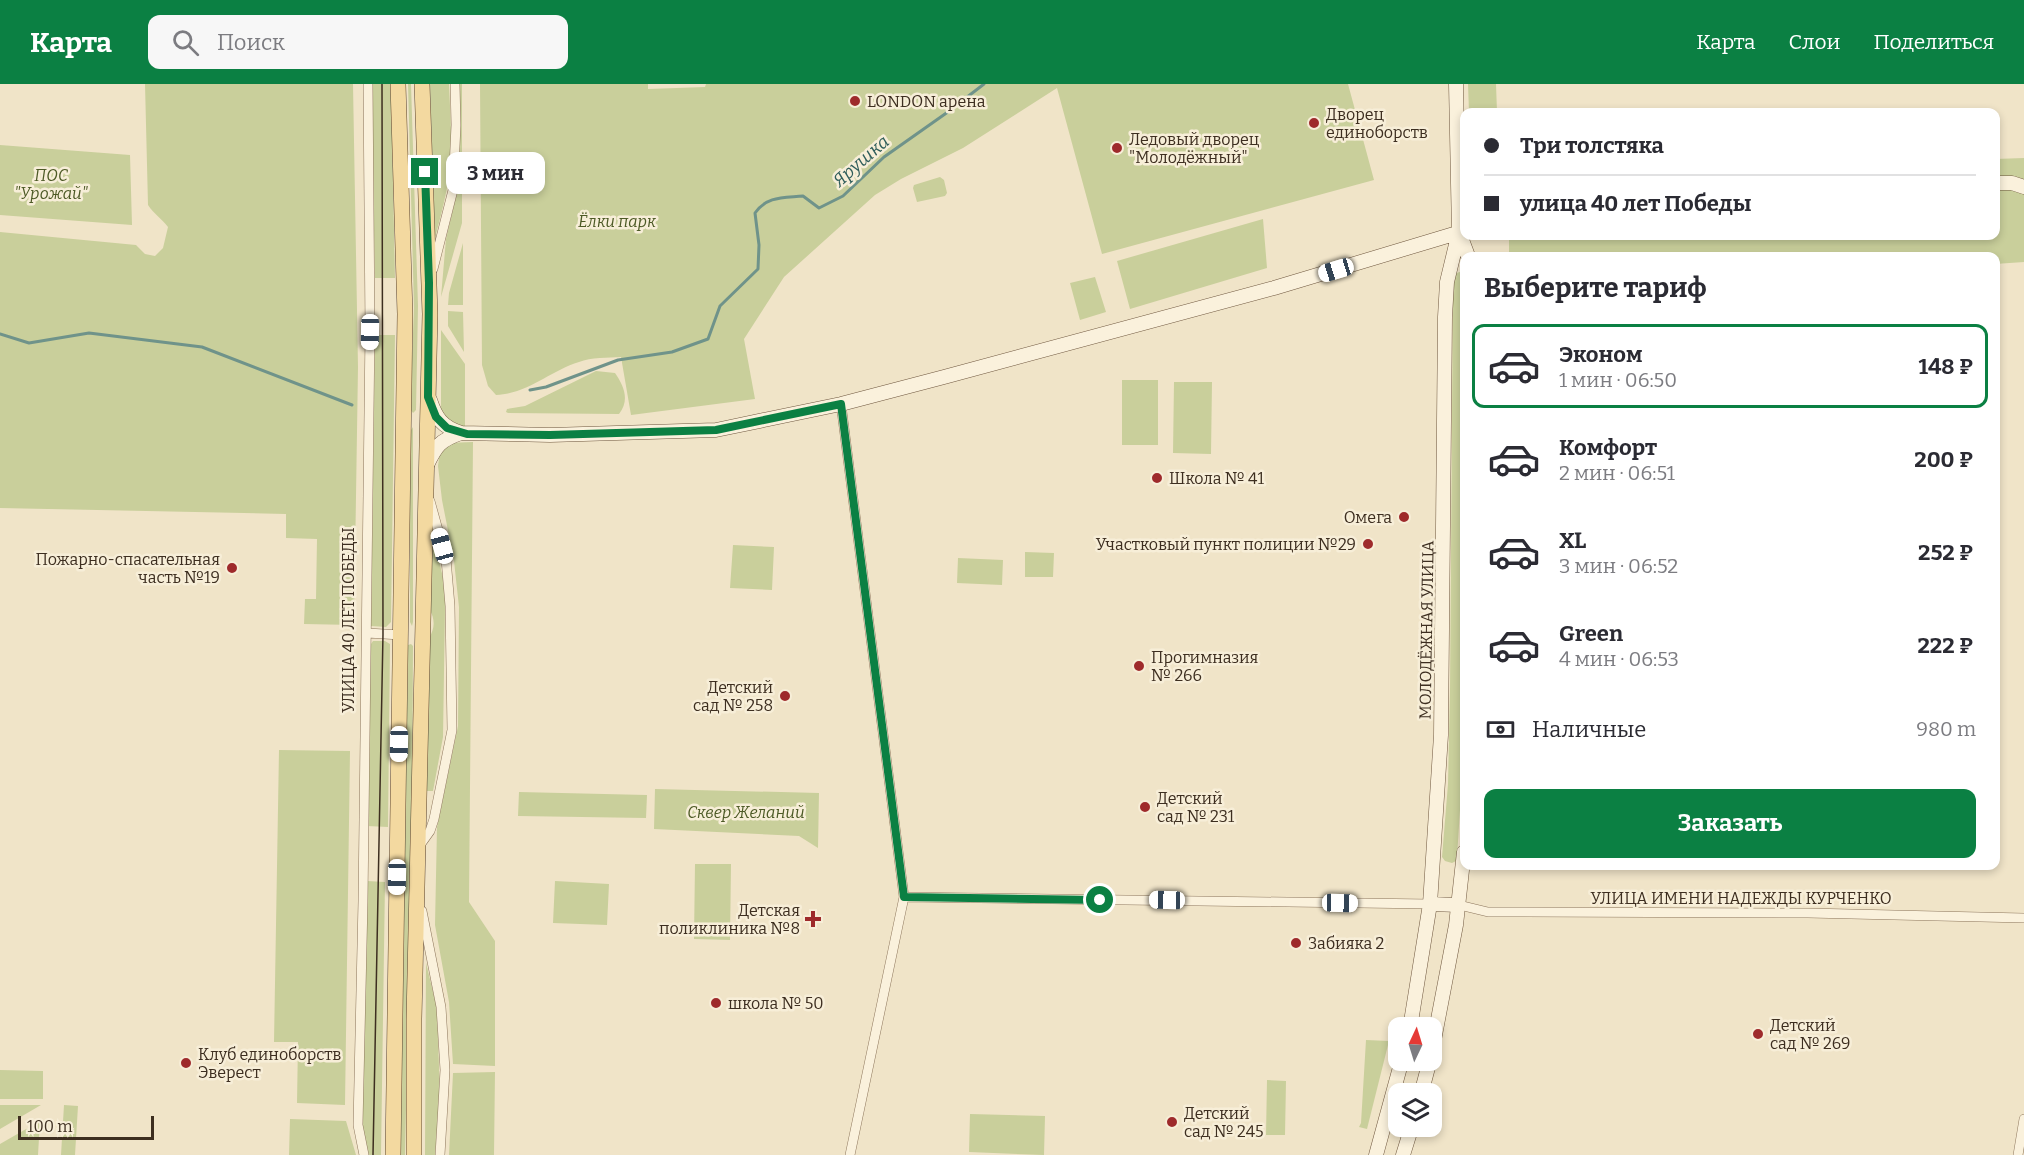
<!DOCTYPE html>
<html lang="ru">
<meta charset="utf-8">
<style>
:root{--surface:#fff;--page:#f7f7f7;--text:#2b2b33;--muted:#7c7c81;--line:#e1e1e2;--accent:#0b8043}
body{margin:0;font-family:Bitter,serif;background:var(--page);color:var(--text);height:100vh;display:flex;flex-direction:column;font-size:22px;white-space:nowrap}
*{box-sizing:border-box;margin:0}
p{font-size:20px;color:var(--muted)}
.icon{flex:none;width:33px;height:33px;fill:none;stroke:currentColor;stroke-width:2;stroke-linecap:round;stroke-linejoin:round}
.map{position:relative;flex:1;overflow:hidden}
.panel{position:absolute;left:1460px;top:168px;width:540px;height:618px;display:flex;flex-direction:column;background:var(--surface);border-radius:12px;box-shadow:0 3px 9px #0003}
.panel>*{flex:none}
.top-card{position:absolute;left:1460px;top:24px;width:540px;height:132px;border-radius:12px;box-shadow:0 3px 9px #0003;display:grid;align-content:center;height:132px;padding:0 24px;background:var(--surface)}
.needle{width:39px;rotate:4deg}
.controls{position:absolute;left:1388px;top:933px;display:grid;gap:12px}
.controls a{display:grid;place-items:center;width:54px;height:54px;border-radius:12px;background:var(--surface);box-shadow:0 3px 9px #0003;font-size:30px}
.scale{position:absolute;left:18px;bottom:15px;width:136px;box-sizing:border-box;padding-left:6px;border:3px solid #3d2e20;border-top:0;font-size:16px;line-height:21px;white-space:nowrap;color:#3d2e20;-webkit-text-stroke:4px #f7eed8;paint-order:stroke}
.end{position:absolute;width:27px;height:27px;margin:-14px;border:8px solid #0b8043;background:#fff;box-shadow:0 0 0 3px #fff}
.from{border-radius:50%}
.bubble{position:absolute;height:42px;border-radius:12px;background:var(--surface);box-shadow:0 3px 9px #0003;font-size:20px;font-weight:700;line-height:42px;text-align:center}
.car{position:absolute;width:18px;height:36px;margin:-18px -9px;border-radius:8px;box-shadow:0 0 4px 2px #0007;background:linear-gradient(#fff 24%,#345 0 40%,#fff 0 76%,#345 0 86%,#fff 0)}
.top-card b{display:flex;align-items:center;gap:21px;height:57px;font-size:22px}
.top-card b+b{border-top:2px solid var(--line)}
.top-card i{width:15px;height:15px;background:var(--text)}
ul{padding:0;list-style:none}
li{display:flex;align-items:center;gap:18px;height:84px;margin:0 12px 9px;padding:0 12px;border:3px solid transparent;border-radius:12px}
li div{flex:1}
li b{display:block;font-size:22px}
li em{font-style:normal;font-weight:700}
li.current{border-color:var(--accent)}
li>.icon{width:54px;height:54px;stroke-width:1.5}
h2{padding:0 24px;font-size:27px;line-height:72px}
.pay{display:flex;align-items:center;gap:15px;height:66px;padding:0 24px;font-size:22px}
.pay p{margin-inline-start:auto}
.primary-button{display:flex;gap:12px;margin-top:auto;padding:12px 24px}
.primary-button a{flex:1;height:69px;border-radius:12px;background:var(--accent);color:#fff;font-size:24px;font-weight:700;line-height:69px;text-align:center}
header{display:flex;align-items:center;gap:36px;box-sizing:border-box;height:84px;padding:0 30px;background:var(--accent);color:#fff}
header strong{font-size:28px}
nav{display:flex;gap:33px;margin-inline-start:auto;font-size:21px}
.search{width:420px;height:54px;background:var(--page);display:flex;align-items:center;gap:15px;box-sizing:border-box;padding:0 21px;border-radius:12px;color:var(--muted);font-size:22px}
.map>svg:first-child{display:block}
.green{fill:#c9cf9b}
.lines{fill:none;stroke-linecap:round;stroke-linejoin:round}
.stream{stroke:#6f938a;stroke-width:3}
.street-casing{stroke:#8d765c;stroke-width:10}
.secondary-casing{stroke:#6f573f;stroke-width:15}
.primary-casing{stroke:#5b4430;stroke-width:16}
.street{stroke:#faf1dc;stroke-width:9}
.secondary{stroke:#faf1dc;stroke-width:14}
.primary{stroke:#f3d9a0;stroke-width:15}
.tram{stroke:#3d2e20;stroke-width:1.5}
.route{stroke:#0b8043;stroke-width:8}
.poi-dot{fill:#9e2a2b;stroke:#f7eed8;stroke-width:2}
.labels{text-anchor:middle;stroke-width:5;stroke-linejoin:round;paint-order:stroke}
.poi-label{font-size:16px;fill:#3d2e20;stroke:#f7eed8;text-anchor:start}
.park-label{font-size:16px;font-style:italic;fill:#4d5a26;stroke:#f7eed8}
.street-label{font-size:16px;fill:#3d2e20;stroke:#f7eed8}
.water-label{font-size:18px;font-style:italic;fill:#2f5d5a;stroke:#f7eed8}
</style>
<header>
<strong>Карта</strong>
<div class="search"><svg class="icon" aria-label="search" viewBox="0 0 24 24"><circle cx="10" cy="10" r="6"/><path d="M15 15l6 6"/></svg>Поиск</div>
<nav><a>Карта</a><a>Слои</a><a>Поделиться</a></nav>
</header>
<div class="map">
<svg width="2024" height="1071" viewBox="0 0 2024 1071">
<rect width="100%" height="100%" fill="#f0e4c8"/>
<path class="green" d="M145,0H353L358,283L354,541L304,540L305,515H316L317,455L286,454V430L0,424V148L136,161L145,170L155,172L163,164L168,143C161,134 154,130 148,121Z
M371,0H391L395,194H375Z
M408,0H411L418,222L416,326L413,329L410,325L414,224Z
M430,0H449C450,28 453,58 450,85C447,109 441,131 435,154Z
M458,0H462V139L441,213L446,155L457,108Z
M480,0H648V5L705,3L706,0H1348L1374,96L1102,170L1057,4L963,64L901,95L875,111L784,193L744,255L755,315L631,331L621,273C608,274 591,273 579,278C550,287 527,310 496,311L488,302L482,281Z
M1468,0H1496L1497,28H1469Z
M0,61L130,71L132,141L0,131Z
M2024,74V178L1995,180V172H1509V152H1995V75Z
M940,93L944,96L947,109L945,112L917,118L913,104L914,101Z
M1263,135L1267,184L1130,225L1117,177Z
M463,159V221H448L449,209Z
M1463,187L1464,664L1457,773L1456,777L1452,779L1445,777L1442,773L1448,700L1450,608L1453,190Z
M1095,193L1106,228L1080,236L1070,199Z
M448,227L463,228L464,268L448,242Z
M441,246L465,280V342C451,341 446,338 441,326Z
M375,251H395L391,538L386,543L371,542Z
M596,287L615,289C624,302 630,316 619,330L508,329L506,328L507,325L525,322Z
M1122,296H1158V361H1122Z
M1174,298H1212L1211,370L1173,369Z
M413,343V538L412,542L410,538V348Z
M473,358L469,818L495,857V982L453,980L449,918L435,841L437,743L458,642L459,523L454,477L442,416L438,382L440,367L447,359Z
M431,443L445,502V524L443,653L433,707H426L429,554C435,544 435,536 430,526Z
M733,461L774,463L772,506L730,504Z
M1025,468L1054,469L1053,493H1025Z
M958,474L1003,476L1002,501L957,499Z
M373,557H385L390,560L388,743L367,742L371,560Z
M411,560L413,562L412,753L405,1071H400L408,561Z
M279,666L350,667L345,1021L297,1019L298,958H274Z
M655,705L819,709L818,764L799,752L654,745Z
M519,708L647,711L646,734L518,732Z
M695,780H731L730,856L694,855Z
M367,797L385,798L381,1071H368L362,1042Z
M555,797L609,800L607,841L553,839Z
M426,879L437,924L440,1012L435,1071H425Z
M1366,956L1389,957L1367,1045L1359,1043L1361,1039Z
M0,986L43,987V1015H0Z
M495,988L494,1071H449L453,989Z
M1267,996L1286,997L1285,1051H1266Z
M0,1021H41L0,1045Z
M64,1021L78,1022L75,1071H61Z
M970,1030L1045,1032L1044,1071L969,1068Z
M290,1035L346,1037L356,1071H289Z
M40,1037L38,1071H0V1060Z"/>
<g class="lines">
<path class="stream" d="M0,250L29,259L89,249L202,263L352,321
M530,306L546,303L618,276L672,268L708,255L720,222L758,185L759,161L755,129C767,112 783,114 803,112L819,124L843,112L884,73L945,30L984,0"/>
<defs>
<path id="street" d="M433,185L453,106L456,41L455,0
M841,320L904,813L850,1071
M367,549L401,551
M420,761L430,747L434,735L452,646L450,522L446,475L430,417
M904,813L1430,820
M1459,821L1488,828L1808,829L2024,834
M422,827L441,923L445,986L440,1071
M364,1071L358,1041L363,817L370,247L368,0
M2018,1071L2024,1035"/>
<path id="secondary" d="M1995,99H2012L2024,103
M1459,148L1468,172
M430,316C436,334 442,343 461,349L550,351L716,346L841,320L944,293L1274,204L1464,147
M427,381C436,362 440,356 461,349
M1430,820L1459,821
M1410,944L1430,820L1441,651L1445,233L1447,198L1459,148L1456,0
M1431,972L1456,841L1464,768
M1421,1010L1430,976
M1376,1071L1402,976
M1403,1071L1412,1042"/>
<path id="primary" d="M393,1071L405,230L398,0
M414,1071V935L430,230L422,0"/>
</defs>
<use href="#street" class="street-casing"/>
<use href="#secondary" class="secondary-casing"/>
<use href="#primary" class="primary-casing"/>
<use href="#street" class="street"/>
<use href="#secondary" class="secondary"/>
<use href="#primary" class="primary"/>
<path class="tram" d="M373,1071L383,550L382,0"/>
</g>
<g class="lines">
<path class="route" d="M425,88L429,199L428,313L436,333L447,344L467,350L550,351L716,346L841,320L904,813L1100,816"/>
</g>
<g class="poi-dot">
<circle cx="855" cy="17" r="6"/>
<circle cx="1314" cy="39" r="6"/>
<circle cx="1117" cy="64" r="6"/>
<circle cx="1157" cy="394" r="6"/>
<circle cx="1404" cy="433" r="6"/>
<circle cx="1368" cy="460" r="6"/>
<circle cx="232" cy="484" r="6"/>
<circle cx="1139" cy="582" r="6"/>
<circle cx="785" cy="612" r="6"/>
<circle cx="1145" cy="723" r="6"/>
<path d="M810 826h6v6h6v6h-6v6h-6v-6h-6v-6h6z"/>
<circle cx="1296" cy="859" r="6"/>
<circle cx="716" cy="919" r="6"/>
<circle cx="1758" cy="950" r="6"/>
<circle cx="186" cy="979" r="6"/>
<circle cx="1172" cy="1038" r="6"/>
</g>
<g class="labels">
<g class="poi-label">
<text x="867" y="23">LONDON арена</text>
<text x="1326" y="36">Дворец<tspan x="1326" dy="18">единоборств</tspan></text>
<text x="1129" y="61">Ледовый дворец<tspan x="1129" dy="18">"Молодёжный"</tspan></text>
<text x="1169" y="400">Школа № 41</text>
<text x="1392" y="439" text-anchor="end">Омега</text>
<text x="1356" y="466" text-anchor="end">Участковый пункт полиции №29</text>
<text x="220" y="481" text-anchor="end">Пожарно-спасательная<tspan x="220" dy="18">часть №19</tspan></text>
<text x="1151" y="579">Прогимназия<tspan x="1151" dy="18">№ 266</tspan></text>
<text x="773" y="609" text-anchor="end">Детский<tspan x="773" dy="18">сад № 258</tspan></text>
<text x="1157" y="720">Детский<tspan x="1157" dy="18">сад № 231</tspan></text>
<text x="800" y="832" text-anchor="end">Детская<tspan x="800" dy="18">поликлиника №8</tspan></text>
<text x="1308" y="865">Забияка 2</text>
<text x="728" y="925">школа № 50</text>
<text x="1770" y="947">Детский<tspan x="1770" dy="18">сад № 269</tspan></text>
<text x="198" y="976">Клуб единоборств<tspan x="198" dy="18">Эверест</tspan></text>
<text x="1184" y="1035">Детский<tspan x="1184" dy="18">сад № 245</tspan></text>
</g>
<g class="park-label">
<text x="51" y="97">ПОС<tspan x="51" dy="18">"Урожай"</tspan></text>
<text x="617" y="143">Ёлки парк</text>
<text x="746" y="734">Сквер Желаний</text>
</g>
<g class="street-label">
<text transform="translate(348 536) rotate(-90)" y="6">УЛИЦА 40 ЛЕТ ПОБЕДЫ</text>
<text transform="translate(1426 546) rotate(-89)" y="6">МОЛОДЁЖНАЯ УЛИЦА</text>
<text x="1741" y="820">УЛИЦА ИМЕНИ НАДЕЖДЫ КУРЧЕНКО</text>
</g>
<g class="water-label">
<text transform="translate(861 77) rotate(-41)" y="6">Ярушка</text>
</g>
</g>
</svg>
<div class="controls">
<a><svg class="needle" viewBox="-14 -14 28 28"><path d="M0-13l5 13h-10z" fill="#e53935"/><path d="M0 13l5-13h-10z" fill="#7c7c81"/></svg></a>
<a><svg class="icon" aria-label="layers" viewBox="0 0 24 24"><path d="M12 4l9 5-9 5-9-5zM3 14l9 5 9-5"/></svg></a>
</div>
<div class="scale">100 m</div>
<i class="end from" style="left:1100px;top:816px"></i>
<i class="end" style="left:425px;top:88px"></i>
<div class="bubble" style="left:446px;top:68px;width:99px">3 мин</div>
<i class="car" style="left:1336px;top:186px;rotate:253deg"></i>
<i class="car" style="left:370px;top:248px;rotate:181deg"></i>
<i class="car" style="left:442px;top:462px;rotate:345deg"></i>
<i class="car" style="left:399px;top:660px;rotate:181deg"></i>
<i class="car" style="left:397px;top:793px;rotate:181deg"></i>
<i class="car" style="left:1167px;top:816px;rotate:271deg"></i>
<i class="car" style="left:1340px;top:819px;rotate:91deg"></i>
<div class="top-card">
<b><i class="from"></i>Три толстяка</b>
<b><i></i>улица 40 лет Победы</b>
</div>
<section class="panel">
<h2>Выберите тариф</h2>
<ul>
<li class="current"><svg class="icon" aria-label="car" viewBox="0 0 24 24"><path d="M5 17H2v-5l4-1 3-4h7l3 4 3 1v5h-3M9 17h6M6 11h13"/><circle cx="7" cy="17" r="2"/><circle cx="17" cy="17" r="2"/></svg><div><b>Эконом</b><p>1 мин · 06:50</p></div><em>148 ₽</em></li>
<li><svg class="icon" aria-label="car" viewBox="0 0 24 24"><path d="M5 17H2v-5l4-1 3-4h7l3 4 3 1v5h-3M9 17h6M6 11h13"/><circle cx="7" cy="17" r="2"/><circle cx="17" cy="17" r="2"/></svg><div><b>Комфорт</b><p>2 мин · 06:51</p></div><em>200 ₽</em></li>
<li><svg class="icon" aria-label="car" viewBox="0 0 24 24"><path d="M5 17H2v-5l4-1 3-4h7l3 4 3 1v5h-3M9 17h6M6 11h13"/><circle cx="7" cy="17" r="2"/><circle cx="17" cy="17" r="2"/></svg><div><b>XL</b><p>3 мин · 06:52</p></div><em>252 ₽</em></li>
<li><svg class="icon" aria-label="car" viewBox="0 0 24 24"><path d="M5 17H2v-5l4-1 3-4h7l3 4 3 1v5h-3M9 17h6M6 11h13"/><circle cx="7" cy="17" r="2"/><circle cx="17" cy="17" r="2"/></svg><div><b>Green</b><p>4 мин · 06:53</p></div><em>222 ₽</em></li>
</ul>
<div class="pay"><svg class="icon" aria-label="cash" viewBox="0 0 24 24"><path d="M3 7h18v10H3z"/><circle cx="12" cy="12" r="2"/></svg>Наличные<p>980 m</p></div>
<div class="primary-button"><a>Заказать</a></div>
</section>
</div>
